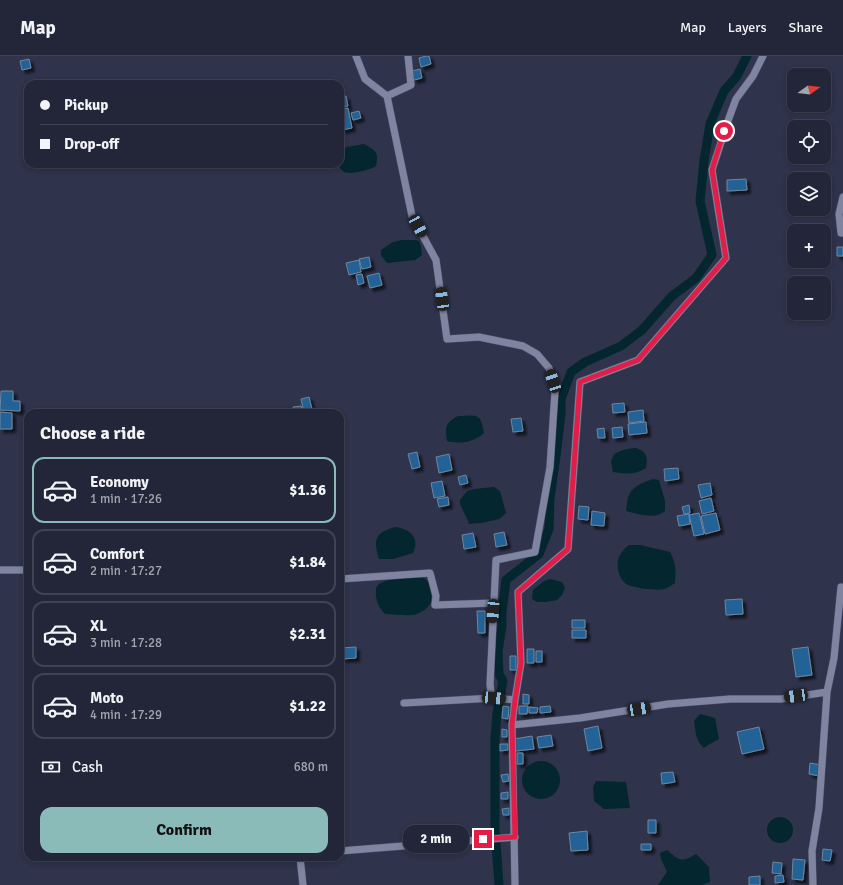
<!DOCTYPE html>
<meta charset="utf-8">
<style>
:root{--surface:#232638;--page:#2b2e40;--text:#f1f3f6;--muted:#a3a5ae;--line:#404353;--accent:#8bbbb9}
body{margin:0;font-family:Signika,sans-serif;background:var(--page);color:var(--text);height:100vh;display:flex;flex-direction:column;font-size:15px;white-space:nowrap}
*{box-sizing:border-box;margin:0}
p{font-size:13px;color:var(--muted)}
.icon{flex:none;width:22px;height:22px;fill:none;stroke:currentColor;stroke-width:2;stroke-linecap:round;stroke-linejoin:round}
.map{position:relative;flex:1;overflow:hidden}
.panel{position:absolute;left:24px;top:353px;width:320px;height:452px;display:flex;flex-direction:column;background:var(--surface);border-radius:12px;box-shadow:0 2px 6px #0003,0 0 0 1px var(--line)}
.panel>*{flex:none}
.banner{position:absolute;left:24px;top:24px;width:320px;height:88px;border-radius:12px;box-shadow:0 2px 6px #0003,0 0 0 1px var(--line);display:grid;align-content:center;height:88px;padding:0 16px;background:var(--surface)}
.needle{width:26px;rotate:76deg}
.fabs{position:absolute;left:787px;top:12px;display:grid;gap:8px}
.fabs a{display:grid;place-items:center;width:44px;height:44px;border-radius:8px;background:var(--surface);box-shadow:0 2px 6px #0003,0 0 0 1px var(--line);font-size:20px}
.end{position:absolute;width:18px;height:18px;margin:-9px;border:5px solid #e11d48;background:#fff;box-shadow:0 0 0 2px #fff}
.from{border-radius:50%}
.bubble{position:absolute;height:28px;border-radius:12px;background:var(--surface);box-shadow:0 2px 6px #0003,0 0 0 1px var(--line);font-size:13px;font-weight:800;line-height:28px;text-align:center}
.car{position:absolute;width:12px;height:24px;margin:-12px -6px;border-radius:5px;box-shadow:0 0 3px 1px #0007;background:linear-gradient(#222 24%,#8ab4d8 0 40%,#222 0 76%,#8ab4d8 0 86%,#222 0)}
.banner b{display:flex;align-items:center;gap:14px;height:38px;font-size:15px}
.banner b+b{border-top:1px solid var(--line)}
.banner i{width:10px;height:10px;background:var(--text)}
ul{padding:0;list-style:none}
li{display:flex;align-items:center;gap:12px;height:66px;margin:0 8px 6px;padding:0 8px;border:2px solid var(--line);border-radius:12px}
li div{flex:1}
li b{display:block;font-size:15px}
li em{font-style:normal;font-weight:800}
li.selected{border-color:var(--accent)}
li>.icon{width:36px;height:36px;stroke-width:1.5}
h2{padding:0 16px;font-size:18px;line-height:48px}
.pay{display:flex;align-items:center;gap:10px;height:44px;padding:0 16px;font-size:15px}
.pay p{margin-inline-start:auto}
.primary-button{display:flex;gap:8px;margin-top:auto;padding:8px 16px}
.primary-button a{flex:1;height:46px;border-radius:12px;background:var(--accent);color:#111;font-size:16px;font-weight:800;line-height:46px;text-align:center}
header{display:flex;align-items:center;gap:24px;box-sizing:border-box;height:56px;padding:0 20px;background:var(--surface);border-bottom:1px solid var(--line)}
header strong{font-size:19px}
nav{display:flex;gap:22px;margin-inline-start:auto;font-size:14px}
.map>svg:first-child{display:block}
.water{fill:#03262f}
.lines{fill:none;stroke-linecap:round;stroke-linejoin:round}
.canal{stroke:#03262f;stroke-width:9}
.building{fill:#236296;stroke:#6e869d;filter:url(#shadow)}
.street-casing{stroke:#4c4f65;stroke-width:8}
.street{stroke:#7f84a1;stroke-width:7}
.route{stroke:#e11d48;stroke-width:5}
</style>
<header>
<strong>Map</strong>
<nav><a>Map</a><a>Layers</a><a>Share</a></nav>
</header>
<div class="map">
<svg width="843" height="829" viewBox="0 0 843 829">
<defs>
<filter id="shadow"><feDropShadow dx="3.5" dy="3.5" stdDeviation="1" flood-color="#0009"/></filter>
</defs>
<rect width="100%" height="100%" fill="#2f334b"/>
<path class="water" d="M364,88C376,95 379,96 376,110C370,114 350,119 344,116C341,114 339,111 338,108H340V96L347,91Z
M402,184H415L419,185L421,191L422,199L415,204L387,207L381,199V194L393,186Z
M458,360C477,359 481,357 484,377C472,387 461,388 447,385C445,371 445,367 458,360Z
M636,392C647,396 648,401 646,412C636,419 625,418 613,416L611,405L614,398C621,394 628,392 636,392Z
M653,423L659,424L665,445V455C655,464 638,458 626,455C627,450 627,443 629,439C633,430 644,426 653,423Z
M494,431L500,435L506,457L499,463L481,467L468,468L469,467L460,448V444L467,435L474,433Z
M395,471C411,473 420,482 413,497L393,503H379C373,483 375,477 395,471Z
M629,489H640L670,496C676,507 676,514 675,527C671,529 668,532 664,533C657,535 630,532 625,527C618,521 616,509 619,501C621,496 625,492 629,489Z
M422,521C428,524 431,529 431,535C433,545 430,551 421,556C418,557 416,559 413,559C404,560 394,558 385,558C380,553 377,547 376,541C376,536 375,532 378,529C385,522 412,521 422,521Z
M550,523L562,526L565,532L562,539L557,544L546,546H537L532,543L533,534L544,525Z
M700,658L715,662L719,683L708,689L704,692C695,684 696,676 694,665Z
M522 724a19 19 0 1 1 38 0a19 19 0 1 1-38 0Z
M596,725L626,726L630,752L604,753L594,745L593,731Z
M767 774a13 13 0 1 1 26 0a13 13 0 1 1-26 0Z
M667,794C680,805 681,807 696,798L709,811L710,826L702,829H658L667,816L661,803L660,797Z"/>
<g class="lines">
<path class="canal" d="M499,829L495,773V682L497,657L503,625L499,618L498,595L502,570V556L506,524L539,498L549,473L550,442L556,400L561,357V343L571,316L585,306L621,290L642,274L672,240L696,222L712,199L700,145L704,105L710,68L724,35L737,20L747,0"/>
</g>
<path class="building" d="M426,0H429L431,8L421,11L419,2Z
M29,3L31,12L22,14L20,5Z
M420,13L422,22L414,24L412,15Z
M346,40L348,50L340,52V42Z
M348,52L352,72L342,74L340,67V54Z
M359,55L361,62L353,64L351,57Z
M746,123L747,134L727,135V124Z
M792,172H801L800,175H794V184H792Z
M837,191H843V200H837Z
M369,201L371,211L362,213L359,203Z
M359,204L361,216L349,219L346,207Z
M379,217L382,229L370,232L367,220Z
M362,218L364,227L358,229L356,219Z
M802,223L817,225V227H801Z
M1,335H13V345H20V355L0,354Z
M309,341L313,357H304L301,343Z
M624,347L625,356L613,357L612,348Z
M301,350L303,357H295L293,351Z
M643,354L644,365L629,367L628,356Z
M0,356L12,357V373H0Z
M521,362L523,375L513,376L511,363Z
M646,366L647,377L629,379L628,368Z
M622,371L623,381L613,382L612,372Z
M604,372L605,382H598L597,373Z
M417,396L420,411L412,413L408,398Z
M449,398L452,414L439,417L436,401Z
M678,412L679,423L665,425L664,413Z
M466,419L468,427L460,429L458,421Z
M442,425L445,440L434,442L431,427Z
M710,427L712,439L701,442L698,429Z
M448,441L449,449L439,451L437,443Z
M711,442L714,455L702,458L699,445Z
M689,449L690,457L684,458L682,451Z
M579,450L589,451L588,464L578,463Z
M592,455L605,457L604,470L591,469Z
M699,457L704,478L694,480L689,459Z
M716,457L720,474L705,478L701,460Z
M689,458L690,468L679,470L677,460Z
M504,476L507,489L496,491L494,478Z
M473,477L476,491L464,493L462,479Z
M742,543L743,558L726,559L725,544Z
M477,555H485V577H478Z
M572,564H585V572H572Z
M572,574H586V582H572Z
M356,591V602L342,603L341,592Z
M808,591L812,619L796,621L792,593Z
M527,593H534V607H527Z
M536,595H542V606H536Z
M510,600H516V614H510Z
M523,638L529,639V648H523Z
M503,650L509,651L508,663L502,662Z
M519,650H528L527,658H519Z
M550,650L551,656L540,657V651Z
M529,651L538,652L537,657H529Z
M598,670L602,692L588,695L584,673Z
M759,671L764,693L742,698L737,676Z
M502,673L507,674V681H502Z
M551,679L553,690L539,692L537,681Z
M532,680L534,693L516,695L514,683Z
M500,688H508V694L500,695Z
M517,697H523V708H517Z
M810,707L821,709L819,720L809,718Z
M673,716L675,726L662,728L661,717Z
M508,718L509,725L503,726L501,719Z
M508,736V743H501V737Z
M509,752V759H503L502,753Z
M648,764H656V777H648Z
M587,775L588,794L571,795L569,777Z
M641,788H651V794H641Z
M823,793L832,794L830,805L822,804Z
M793,803L805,804L803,824L792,823Z
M773,806L782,807L781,818L772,817Z
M783,819L784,826L775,827V820Z
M760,820V829H749V821Z"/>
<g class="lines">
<defs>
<path id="street" d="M356,0L365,23L387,40L412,160L436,204L447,283L479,281L523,290L537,298L549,312L555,335L550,411L535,496L496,504L490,628L491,637L494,642
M387,40L411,29L408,0
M843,141L839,158L841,177H843
M0,514H28
M340,523L430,517L436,540L435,549L494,547
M827,636L834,602L841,531
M404,647L494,642L515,644
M512,669L580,662L668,648L730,643H781L827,636L819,752L812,795L813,829
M340,795L515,781
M300,801L303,829
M515,829L512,669L515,644L521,607L518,536L568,493L580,326L638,304L726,202L712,114L729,62L736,43L753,20L763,0"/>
</defs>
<use href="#street" class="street-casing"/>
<use href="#street" class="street"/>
</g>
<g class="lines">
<path class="route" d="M483,783L515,781L512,669L515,644L521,607L518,536L568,493L580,326L638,304L726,202L712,114L724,75"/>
</g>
</svg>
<div class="fabs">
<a><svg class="needle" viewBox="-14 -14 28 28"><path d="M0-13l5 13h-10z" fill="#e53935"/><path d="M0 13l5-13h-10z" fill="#a3a5ae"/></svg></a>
<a><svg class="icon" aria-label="locate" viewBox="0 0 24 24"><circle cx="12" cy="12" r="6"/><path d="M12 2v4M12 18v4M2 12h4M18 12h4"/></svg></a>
<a><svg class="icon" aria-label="layers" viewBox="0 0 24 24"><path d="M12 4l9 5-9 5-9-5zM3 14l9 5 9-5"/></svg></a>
<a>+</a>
<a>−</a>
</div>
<i class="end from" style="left:724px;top:75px"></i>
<i class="end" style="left:483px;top:783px"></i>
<div class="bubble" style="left:403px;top:769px;width:66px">2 min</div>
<i class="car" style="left:418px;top:170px;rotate:151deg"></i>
<i class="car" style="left:442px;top:243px;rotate:352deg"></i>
<i class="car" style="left:553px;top:325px;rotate:342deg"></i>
<i class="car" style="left:493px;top:555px;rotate:184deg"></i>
<i class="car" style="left:796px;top:640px;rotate:262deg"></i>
<i class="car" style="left:494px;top:642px;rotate:94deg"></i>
<i class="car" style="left:639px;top:653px;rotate:81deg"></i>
<div class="banner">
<b><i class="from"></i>Pickup</b>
<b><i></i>Drop-off</b>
</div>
<section class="panel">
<h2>Choose a ride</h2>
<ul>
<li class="selected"><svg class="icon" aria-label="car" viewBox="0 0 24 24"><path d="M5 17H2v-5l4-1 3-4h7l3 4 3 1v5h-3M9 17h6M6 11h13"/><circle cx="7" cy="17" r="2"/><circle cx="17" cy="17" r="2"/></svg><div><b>Economy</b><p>1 min · 17:26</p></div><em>$1.36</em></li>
<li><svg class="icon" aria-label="car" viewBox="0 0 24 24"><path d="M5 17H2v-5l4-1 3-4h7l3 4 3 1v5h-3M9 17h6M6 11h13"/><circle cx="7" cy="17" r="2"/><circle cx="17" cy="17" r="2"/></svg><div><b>Comfort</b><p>2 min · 17:27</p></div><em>$1.84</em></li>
<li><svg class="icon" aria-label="car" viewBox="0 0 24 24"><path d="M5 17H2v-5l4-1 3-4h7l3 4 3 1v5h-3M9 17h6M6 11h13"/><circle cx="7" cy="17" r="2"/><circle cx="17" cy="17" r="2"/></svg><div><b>XL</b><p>3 min · 17:28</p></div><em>$2.31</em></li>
<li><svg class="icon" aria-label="car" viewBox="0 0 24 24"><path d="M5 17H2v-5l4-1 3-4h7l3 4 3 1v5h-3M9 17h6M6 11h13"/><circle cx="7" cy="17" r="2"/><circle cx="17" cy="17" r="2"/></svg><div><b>Moto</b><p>4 min · 17:29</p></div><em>$1.22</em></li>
</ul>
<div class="pay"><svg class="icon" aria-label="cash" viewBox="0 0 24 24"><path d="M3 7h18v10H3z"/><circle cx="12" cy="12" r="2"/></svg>Cash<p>680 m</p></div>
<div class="primary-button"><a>Confirm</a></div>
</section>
</div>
